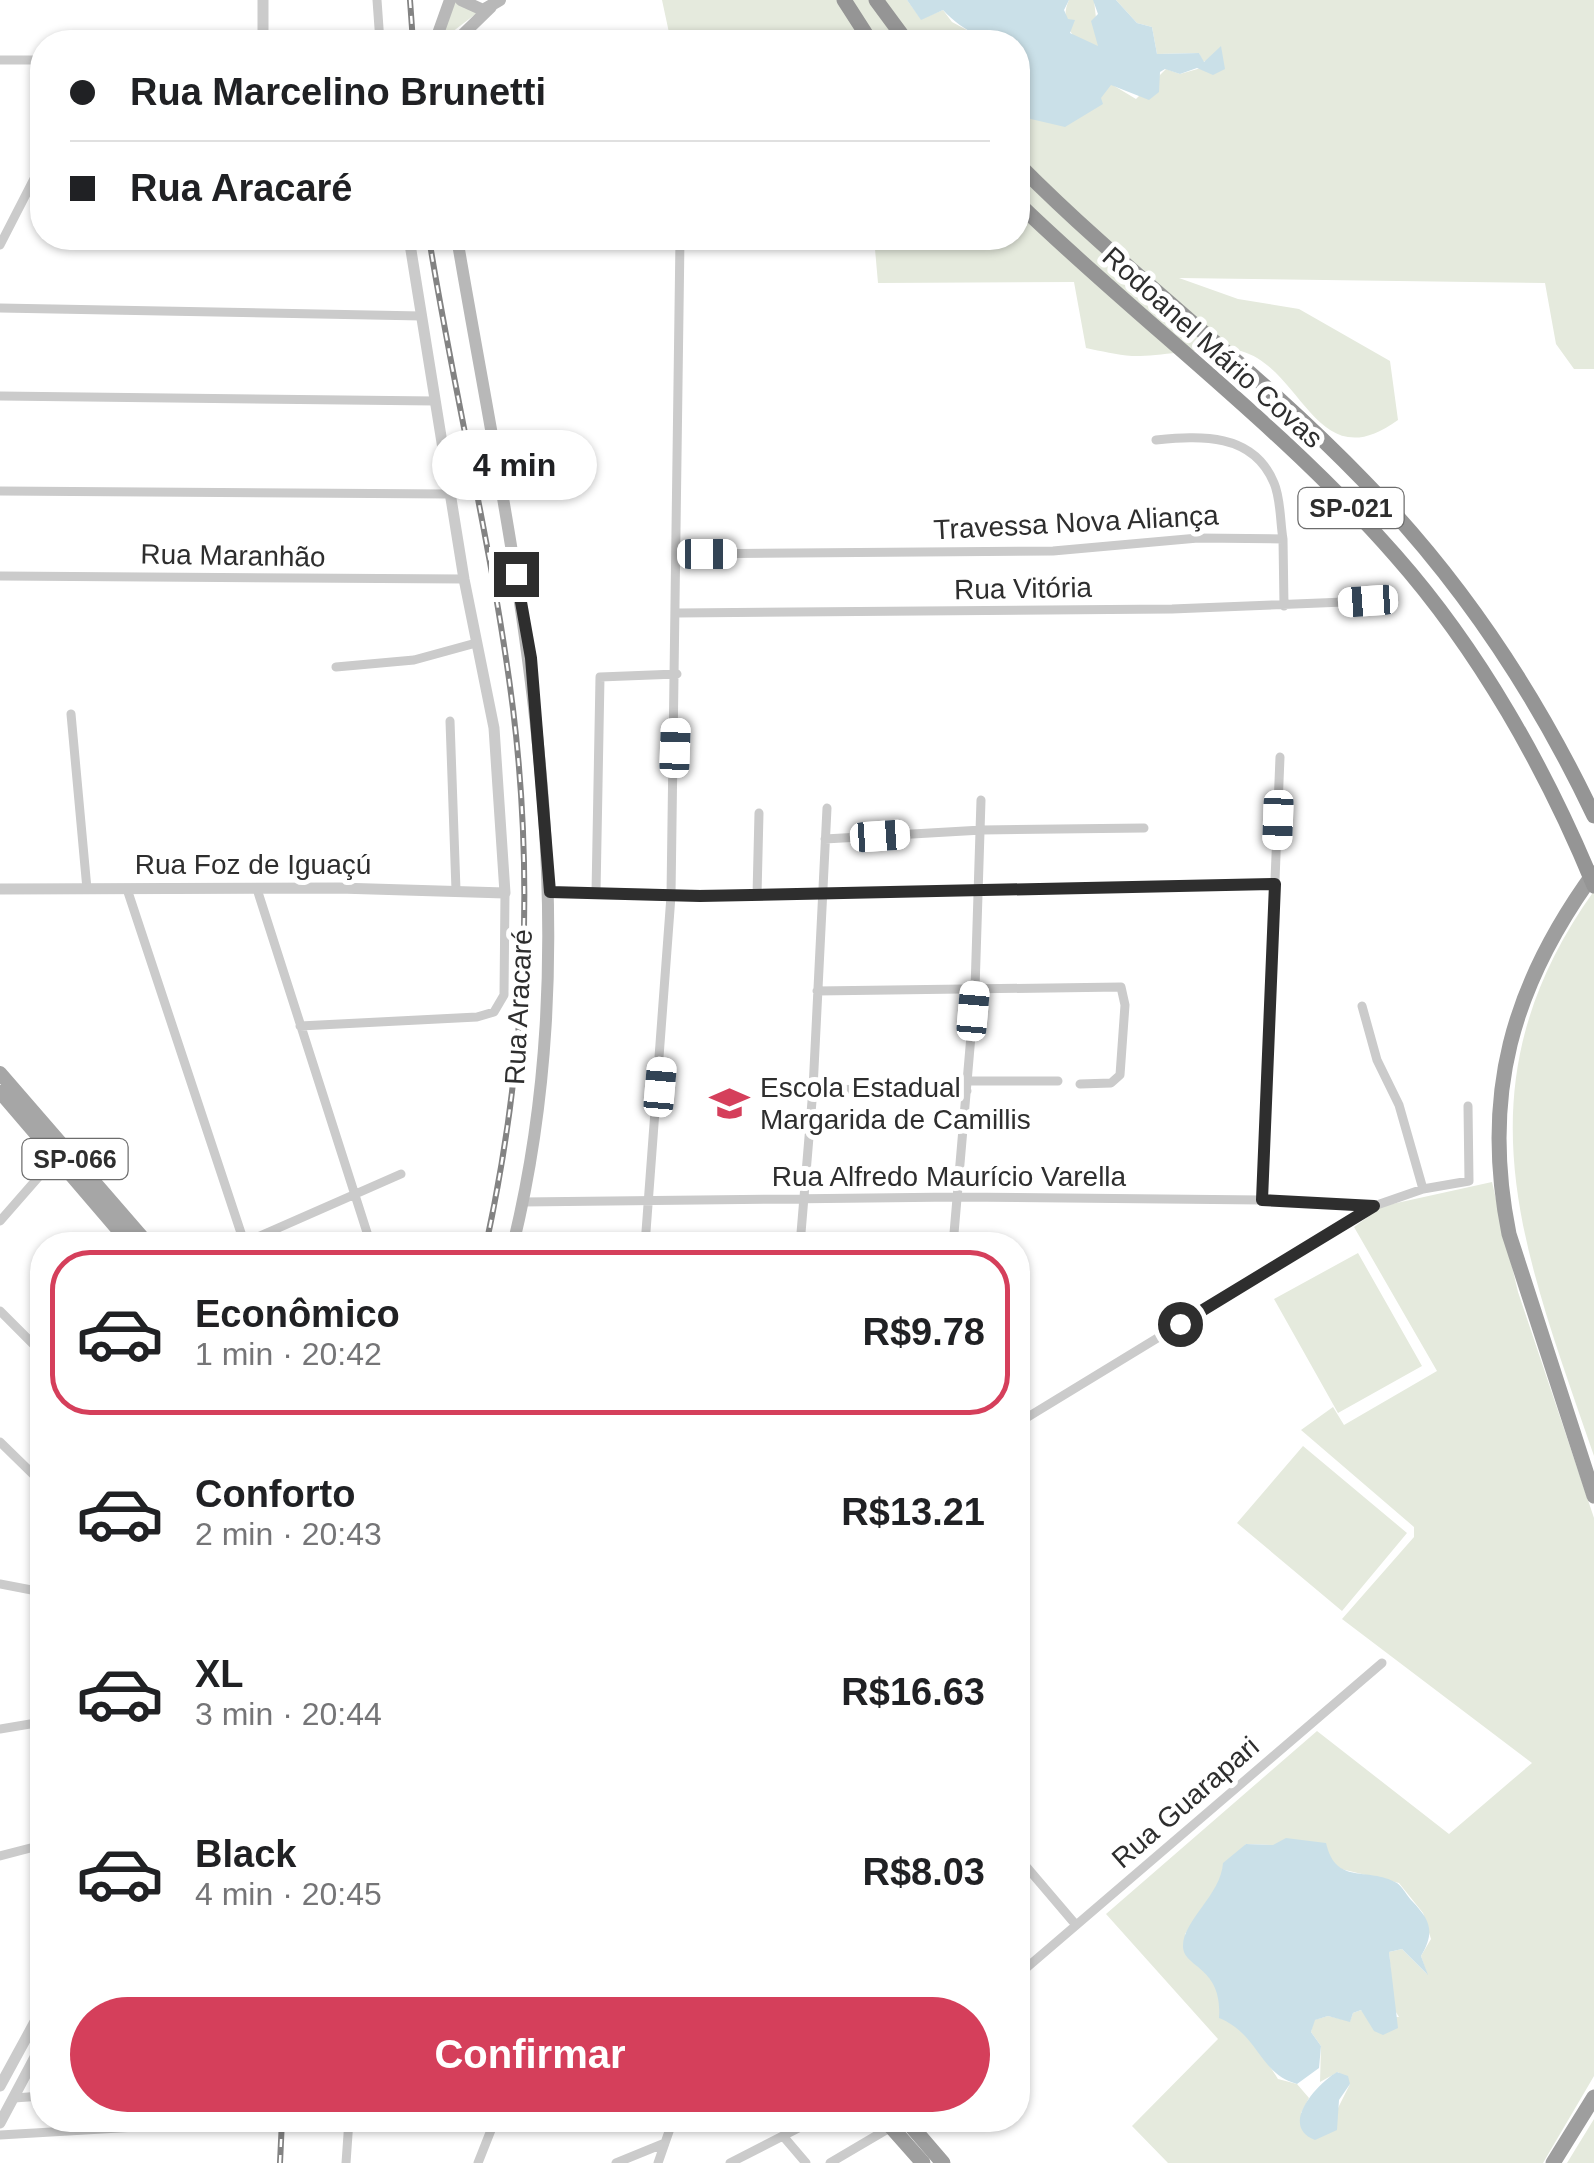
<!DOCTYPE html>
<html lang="pt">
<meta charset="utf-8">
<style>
:root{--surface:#fff;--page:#f2f2f2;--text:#202124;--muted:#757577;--line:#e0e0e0;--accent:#d53f5b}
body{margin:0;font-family:Helvetica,sans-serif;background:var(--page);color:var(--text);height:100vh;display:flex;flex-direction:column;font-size:38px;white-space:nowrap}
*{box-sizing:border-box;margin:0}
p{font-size:32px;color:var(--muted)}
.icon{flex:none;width:55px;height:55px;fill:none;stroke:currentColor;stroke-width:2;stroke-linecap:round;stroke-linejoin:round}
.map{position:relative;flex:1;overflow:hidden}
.side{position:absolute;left:30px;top:1232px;width:1000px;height:900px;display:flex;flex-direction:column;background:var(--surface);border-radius:40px;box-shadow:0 2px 8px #0004}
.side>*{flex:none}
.hud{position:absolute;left:30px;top:30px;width:1000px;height:220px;border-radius:40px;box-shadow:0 2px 8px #0004;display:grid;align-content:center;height:220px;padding:0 40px;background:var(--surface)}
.end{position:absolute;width:45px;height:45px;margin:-22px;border:12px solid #2e2e2e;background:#fff;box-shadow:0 0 0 5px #fff}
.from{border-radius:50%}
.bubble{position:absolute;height:70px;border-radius:35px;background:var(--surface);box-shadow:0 2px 8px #0004;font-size:32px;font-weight:800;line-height:70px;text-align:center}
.car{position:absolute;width:30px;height:60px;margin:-30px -15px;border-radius:12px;box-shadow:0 0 8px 2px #0007;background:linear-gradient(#fff 24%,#345 0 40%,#fff 0 76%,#345 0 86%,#fff 0)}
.hud b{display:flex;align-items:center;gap:35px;height:95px;font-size:38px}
.hud b+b{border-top:2px solid var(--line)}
.hud i{width:25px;height:25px;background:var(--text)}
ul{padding:18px 0 0;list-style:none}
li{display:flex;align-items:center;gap:30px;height:165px;margin:0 20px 15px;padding:0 20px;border:5px solid transparent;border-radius:40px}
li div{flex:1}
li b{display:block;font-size:38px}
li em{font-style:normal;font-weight:800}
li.selected{border-color:var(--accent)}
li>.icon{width:90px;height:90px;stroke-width:1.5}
.cta{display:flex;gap:20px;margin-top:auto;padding:20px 40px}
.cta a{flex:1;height:115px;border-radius:60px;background:var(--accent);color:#fff;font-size:40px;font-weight:800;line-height:115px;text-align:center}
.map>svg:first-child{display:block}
.green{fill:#e5eadd;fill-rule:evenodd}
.water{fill:#cae0e8}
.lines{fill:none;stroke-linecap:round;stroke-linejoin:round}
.minor{stroke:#cbcbcb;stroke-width:9}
.tertiary{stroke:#cbcbcb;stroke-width:11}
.secondary{stroke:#b8b8b8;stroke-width:12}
.primary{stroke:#a6a6a6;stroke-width:14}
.trunk{stroke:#9e9e9e;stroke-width:15}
.motorway{stroke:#959595;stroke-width:15}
.rail-casing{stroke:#838383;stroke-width:6}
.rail{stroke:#fff;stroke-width:2.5;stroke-dasharray:8;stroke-linecap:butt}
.motorway-bridge{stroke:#959595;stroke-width:15}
.route{stroke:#2e2e2e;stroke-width:12}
.labels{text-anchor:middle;stroke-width:10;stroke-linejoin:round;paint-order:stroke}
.shield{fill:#fff;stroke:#6d6d6d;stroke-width:2.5}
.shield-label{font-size:25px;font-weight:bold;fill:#2e2e2e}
.street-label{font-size:28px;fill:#2e2e2e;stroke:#fff}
.poi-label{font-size:28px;fill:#2e2e2e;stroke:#fff;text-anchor:start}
</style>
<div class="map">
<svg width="1594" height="2163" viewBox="0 0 1594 2163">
<rect width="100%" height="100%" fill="#fff"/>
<path class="green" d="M454,0L477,13L439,42Z
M662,0H907L921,19L943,10L952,22L989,42H671Z
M1069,0H1094L1099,46C1074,46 1058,23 1069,0Z
M1116,0H1594V369H1574L1556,344L1545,283L1179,278L1238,299L1299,309L1390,361L1398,420C1316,480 1304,369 1241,351C1217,345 1161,357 1132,356C1117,355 1101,351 1086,348L1074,282L878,283L874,238H1018V116C1046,125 1093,108 1111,84L1136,99L1166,69L1180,74L1222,62V54L1203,62L1199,53L1157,54L1152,27L1137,23Z
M1594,891V1456C1524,1251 1453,1088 1594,891Z
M1492,1182L1518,1292L1594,1518V2076L1543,2163H1168L1132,2126L1218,2039L1106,1914L1317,1731L1449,1834L1532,1763L1342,1619L1414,1537V1527L1301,1430L1333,1407L1344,1425L1437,1371L1354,1227L1383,1206ZM1246,1844L1273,1845L1329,1859L1341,1869L1399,1883L1423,1913L1431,1939L1421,1956L1427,1974L1402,1949L1389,1952L1394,2009L1399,2017H1368L1361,2010L1353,2013L1350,2021L1328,2016L1314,2020L1311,2032L1321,2046L1320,2082L1338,2072L1350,2084L1335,2114L1301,2113L1309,2098L1297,2084L1278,2079L1185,1934Z
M1358,1253L1422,1366L1338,1413L1274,1299Z
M1303,1446L1407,1533L1342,1611L1237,1523Z
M1594,2119V2163H1567Z"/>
<path class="water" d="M907,0H1069L1064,10L1068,19L1075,20L1070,33L1098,46L1091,21L1098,14L1093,0H1116L1137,23L1152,27L1157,54L1199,53L1204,62L1221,46L1225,69L1213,75L1197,68L1180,74L1165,69L1160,72L1159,92L1149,100L1111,85L1101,98L1103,104L1065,127L1018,116V42C986,42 965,33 943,10L921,20Z
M1286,1838L1326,1843C1336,1886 1367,1866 1397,1883C1402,1886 1407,1896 1412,1901C1431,1921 1435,1932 1421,1956L1428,1975L1402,1949L1389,1952L1398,2028L1383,2035L1374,2031L1361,2010L1353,2013L1350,2022L1328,2016L1315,2020L1311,2032L1321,2046L1319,2068L1297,2084C1259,2074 1259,2034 1219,2018C1223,1967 1184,1968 1183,1947C1182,1921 1221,1895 1223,1863L1246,1844L1273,1845Z
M1337,2072L1348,2076L1350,2084L1339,2100L1337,2130L1315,2140C1278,2126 1318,2083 1337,2072Z"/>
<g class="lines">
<path class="minor" d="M377,0L380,42
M0,60H42
M191,240L410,244
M0,245L38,171L42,70
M0,308L422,316
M0,396L435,401
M0,491L450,494
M1283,539L1284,606
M678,554L1053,551L1198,538L1283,539C1280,522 1281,499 1274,483C1253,432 1200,436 1156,440
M0,576L464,579
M678,613L1172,609L1369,601
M336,667L414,660L476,643
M71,714L87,889
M450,721L456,890
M825,839L982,830L1144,828
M127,889L245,1245
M257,889L371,1245
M550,892L757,895L1275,884
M596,893L600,677L677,674
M757,895L759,813
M817,991L1121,987L1125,1005L1120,1075L1111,1083L1080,1084
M1362,1006L1377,1060L1399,1105L1423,1189
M300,1026L477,1017L494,1012L504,995L505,893
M968,1081H1058
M813,1089L967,1091
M1262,1200L1280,757
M523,1202L956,1197L1262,1200L1374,1206
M0,1221L56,1157
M244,1243L401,1174
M645,1245L671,896L680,238
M800,1245L813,1089L827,808
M953,1245L975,989L981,800
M0,1311L42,1353
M1018,1423L1374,1206L1423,1189L1469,1181L1468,1106
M0,1442L42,1483
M0,1584L42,1592
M0,1729L42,1722
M0,1856L42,1845
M1018,1857L1076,1925
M1018,1975L1382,1663
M14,2098L42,2096
M0,2135L257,2120
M783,2136L806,2163
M346,2163L349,2120
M478,2163L495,2120
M616,2163L665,2143
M658,2163L673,2120
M730,2163L814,2120
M830,2163L891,2127"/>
<path class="tertiary" d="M263,42V0
M0,889L339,888L505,893L494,728L464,579L409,238
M0,2086L42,2009
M0,2123L42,2044"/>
<path class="secondary" d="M461,0L483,10L500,0
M435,42L450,0
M455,42L491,7
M457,238C514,572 596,906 513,1245"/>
<path class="primary" d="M0,1073L149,1245
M0,1092L131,1245"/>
<path class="trunk" d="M1594,873C1512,986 1481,1095 1509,1234L1594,1496
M885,2120L923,2163
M906,2120L943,2163
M1553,2163L1594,2097"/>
<path class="motorway" d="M844,0L871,42
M876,0L907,42
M1018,164C1128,275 1255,368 1364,481C1459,578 1536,694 1594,816"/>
<defs>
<path id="rail" d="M410,0L413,42
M429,238C454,395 493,550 513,709C535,888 524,1069 486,1245
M280,2163L282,2120"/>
</defs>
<use href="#rail" class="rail-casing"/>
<use href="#rail" class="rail"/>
<path class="motorway-bridge" d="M1018,203C1141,322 1282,426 1395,555C1479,650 1546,769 1594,886"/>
</g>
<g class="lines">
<path class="route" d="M516,574L531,658L550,892L700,896L1275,884L1262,1200L1374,1206L1180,1324"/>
</g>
<defs>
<symbol id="school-bare" viewBox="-9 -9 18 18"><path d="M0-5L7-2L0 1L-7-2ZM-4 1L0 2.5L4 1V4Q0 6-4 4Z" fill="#d53f5b" stroke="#fff" stroke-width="2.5" paint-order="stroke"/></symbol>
</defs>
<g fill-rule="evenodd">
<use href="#school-bare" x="702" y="1076" width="55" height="55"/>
</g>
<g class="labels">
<g class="shield">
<rect x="1298.5" y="488" width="105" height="40" rx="8"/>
<rect x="22.5" y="1139" width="105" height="40" rx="8"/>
</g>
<g class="shield-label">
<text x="1351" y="517">SP-021</text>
<text x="75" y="1168">SP-066</text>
</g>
<g class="street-label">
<text transform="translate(1213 347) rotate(42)" y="10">Rodoanel Mário Covas</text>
<text transform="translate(1076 522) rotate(-3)" y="10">Travessa Nova Aliança</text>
<text transform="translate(233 555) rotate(1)" y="10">Rua Maranhão</text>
<text transform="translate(1023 588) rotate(-1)" y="10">Rua Vitória</text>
<text x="253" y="874">Rua Foz de Iguaçú</text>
<text transform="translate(518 1007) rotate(-87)" y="10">Rua Aracaré</text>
<text x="949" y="1186">Rua Alfredo Maurício Varella</text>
<text transform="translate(1185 1802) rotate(-41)" y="10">Rua Guarapari</text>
</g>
<g class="poi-label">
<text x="760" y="1097">Escola Estadual<tspan x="760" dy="32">Margarida de Camillis</tspan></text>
</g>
</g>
</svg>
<i class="end from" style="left:1180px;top:1324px"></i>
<i class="end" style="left:516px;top:574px"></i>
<div class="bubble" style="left:432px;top:430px;width:165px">4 min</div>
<i class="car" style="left:707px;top:554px;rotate:90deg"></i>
<i class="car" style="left:1368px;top:601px;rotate:266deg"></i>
<i class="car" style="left:675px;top:748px;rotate:2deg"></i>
<i class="car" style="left:1278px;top:820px;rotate:182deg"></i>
<i class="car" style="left:880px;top:836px;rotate:86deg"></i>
<i class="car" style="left:973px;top:1011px;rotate:5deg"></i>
<i class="car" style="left:660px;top:1087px;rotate:5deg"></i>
<div class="hud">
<b><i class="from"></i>Rua Marcelino Brunetti</b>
<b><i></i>Rua Aracaré</b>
</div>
<section class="side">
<ul>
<li class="selected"><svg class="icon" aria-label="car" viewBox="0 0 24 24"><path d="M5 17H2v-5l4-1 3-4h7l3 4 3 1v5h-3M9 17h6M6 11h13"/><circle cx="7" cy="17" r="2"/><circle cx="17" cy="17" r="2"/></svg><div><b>Econômico</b><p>1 min · 20:42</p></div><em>R$9.78</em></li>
<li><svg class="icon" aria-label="car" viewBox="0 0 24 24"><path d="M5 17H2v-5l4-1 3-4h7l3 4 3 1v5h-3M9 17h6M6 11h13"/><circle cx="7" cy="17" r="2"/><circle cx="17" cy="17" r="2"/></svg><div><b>Conforto</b><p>2 min · 20:43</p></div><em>R$13.21</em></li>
<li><svg class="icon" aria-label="car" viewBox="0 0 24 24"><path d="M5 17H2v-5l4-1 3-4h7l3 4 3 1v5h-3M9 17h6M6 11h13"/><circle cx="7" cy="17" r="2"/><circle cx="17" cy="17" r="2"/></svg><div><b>XL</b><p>3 min · 20:44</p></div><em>R$16.63</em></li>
<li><svg class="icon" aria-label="car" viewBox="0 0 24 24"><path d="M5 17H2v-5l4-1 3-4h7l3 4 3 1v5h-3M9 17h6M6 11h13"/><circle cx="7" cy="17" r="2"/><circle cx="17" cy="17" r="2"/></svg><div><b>Black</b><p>4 min · 20:45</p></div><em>R$8.03</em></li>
</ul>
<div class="cta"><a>Confirmar</a></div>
</section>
</div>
